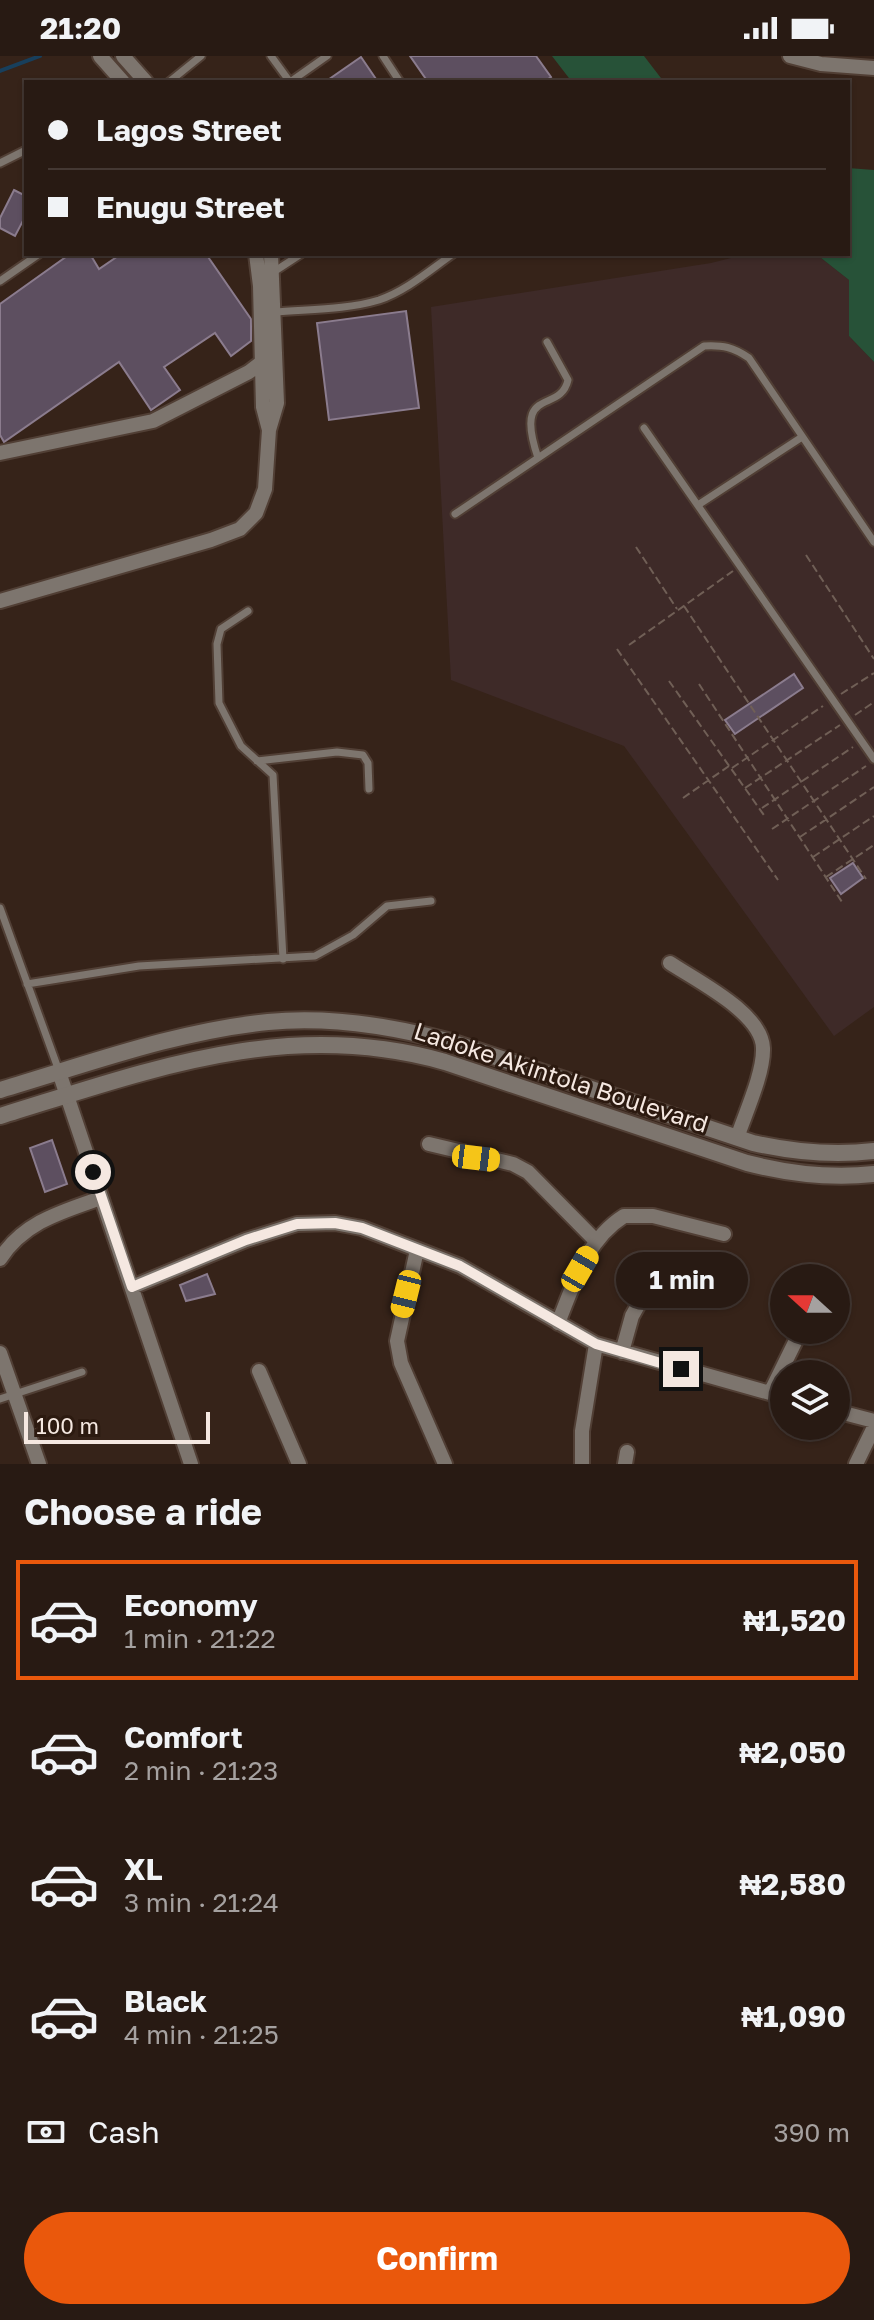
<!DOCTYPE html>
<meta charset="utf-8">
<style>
:root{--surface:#281a13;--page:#342721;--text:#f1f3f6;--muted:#a5a1a0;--line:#443833;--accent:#ea580c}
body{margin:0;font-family:"Golos Text",sans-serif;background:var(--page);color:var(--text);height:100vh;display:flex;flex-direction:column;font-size:30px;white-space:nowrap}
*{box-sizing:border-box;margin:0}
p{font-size:26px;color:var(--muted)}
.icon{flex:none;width:44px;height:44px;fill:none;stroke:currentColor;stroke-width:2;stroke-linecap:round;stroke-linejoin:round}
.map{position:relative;height:1408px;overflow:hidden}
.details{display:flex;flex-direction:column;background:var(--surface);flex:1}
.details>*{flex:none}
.hud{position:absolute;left:24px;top:24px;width:826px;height:176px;border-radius:0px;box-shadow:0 2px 6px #0004,0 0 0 2px var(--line);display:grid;align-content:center;height:176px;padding:0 24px;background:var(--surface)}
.needle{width:52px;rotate:291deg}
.controls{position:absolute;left:770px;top:1208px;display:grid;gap:16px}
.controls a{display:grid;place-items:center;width:80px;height:80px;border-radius:50%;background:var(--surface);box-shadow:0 2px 6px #0004,0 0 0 2px var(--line);font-size:40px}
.scale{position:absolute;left:24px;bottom:20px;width:186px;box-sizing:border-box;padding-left:8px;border:4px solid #f5e8e1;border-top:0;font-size:22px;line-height:28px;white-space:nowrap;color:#f5e8e1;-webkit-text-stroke:6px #2c1a10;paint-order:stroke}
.end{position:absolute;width:36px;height:36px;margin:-18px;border:10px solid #f5e8e1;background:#111;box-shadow:0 0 0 4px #111}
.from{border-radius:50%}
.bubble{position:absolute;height:56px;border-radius:28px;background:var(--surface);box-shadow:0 2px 6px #0004,0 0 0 2px var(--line);font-size:26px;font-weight:700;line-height:56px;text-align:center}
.car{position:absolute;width:24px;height:48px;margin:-24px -12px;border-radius:10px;box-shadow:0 0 6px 2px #0007;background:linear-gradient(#f5c518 24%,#345 0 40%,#f5c518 0 76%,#345 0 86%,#f5c518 0)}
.hud b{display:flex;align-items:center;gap:28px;height:76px;font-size:30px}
.hud b+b{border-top:2px solid var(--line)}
.hud i{width:20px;height:20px;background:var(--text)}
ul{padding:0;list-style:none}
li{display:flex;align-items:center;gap:24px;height:120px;margin:0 16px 12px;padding:0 8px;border:4px solid transparent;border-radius:0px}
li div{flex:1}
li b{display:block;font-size:30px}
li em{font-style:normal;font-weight:700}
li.selected{border-color:var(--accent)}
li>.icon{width:72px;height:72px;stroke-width:1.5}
h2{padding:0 24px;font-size:36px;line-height:96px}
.pay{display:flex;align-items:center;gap:20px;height:88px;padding:0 24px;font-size:30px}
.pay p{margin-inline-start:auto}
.button{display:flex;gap:16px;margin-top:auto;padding:16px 24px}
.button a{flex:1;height:92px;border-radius:48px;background:var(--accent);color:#fff;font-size:32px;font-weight:700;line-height:92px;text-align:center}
.status{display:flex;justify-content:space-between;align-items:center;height:56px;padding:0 40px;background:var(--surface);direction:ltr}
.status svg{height:22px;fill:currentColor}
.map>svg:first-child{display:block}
.commercial{fill:#3e2a28}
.green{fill:#275238}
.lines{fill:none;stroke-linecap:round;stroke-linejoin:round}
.stream{stroke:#183f5c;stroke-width:4}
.building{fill:#5d4f60;stroke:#8b7c8e;stroke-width:2}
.service-casing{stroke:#513f35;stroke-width:11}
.minor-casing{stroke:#513f35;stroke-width:18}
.tertiary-casing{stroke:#513f35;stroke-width:20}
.path{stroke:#705f56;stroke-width:2;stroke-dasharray:8 4;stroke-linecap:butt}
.service{stroke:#7d756e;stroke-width:7}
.minor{stroke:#7d756e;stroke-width:14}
.tertiary{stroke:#7d756e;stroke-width:16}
.route{stroke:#f5e8e1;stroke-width:10}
.labels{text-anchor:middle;stroke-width:6;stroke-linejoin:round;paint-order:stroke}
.street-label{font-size:24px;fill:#f5e8e1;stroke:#2c1a10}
</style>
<div class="status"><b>21:20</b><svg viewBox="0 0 49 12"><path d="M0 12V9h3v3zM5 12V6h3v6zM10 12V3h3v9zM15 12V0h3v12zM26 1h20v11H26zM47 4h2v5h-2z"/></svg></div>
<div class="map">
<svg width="874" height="1408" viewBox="0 0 874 1408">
<rect width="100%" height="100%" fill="#362319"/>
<path class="commercial" d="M747,198H816L849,224V280L874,306V951L834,980L624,690L451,624L431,251L711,207Z"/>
<path class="green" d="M552,0H644L664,26H572Z
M848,112L874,114V306L849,280V224L816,198H848Z"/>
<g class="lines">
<path class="stream" d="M0,15L40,0"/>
</g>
<path class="building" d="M410,0H536L551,21L544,26H428Z
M361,1L378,26H325Z
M14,134L26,140V159L15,180L0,172V162Z
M70,198H90L99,213L121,198H206L251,263V285L231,300L215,277L164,311L180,334L151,354L119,306L4,386L0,379V248Z
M406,255L419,352L329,364L317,267Z
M794,618L803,632L735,678L725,664Z
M853,807L863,822L841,838L830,822Z
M52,1084L67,1128L45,1136L30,1092Z
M207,1218L215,1238L186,1245L180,1229Z"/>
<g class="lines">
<defs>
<path id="service" d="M271,0L290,26
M383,0L400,26
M169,26L201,0
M290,26L327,0
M0,107L26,94
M272,217L301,198
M0,225L39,198
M274,256C309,253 346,254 379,244C406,235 430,214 453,198
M644,372L874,703
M538,402C513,328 560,359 568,324L547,286
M698,449L802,381
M455,458L704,290C723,289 733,291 749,302L874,486
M248,555L221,573L217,588L219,647L241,690L273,719L283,903
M257,705L337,696L363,699L368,707L369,733
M0,852L59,1015
M27,928L139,910L315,900L353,879L387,850L431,845
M0,1343L82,1316"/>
<path id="minor" d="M100,0L123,26
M123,0L146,26
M790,0L821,8L874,12
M269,374L277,347L271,198
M0,397L153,365L249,316L275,296
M0,545L211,484L240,473L256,457L265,433L269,374L263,351L260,230L256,198
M670,907C697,925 762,957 763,992C764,1017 745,1058 737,1082
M59,1016L191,1408
M429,1088L513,1108L528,1116L596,1185
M417,1194L397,1285L401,1307L445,1408
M0,1203C24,1166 61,1156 101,1142
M132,1231L246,1184L297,1168L335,1167L362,1172L460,1210L596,1288L784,1341
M558,1267C574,1228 586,1184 624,1160H653L724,1178
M622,1296L632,1260L641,1244
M0,1297L39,1408
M259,1315L299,1408
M770,1337L801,1274
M836,1355L874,1365
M582,1408V1375L596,1288
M625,1408L627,1396
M856,1408L874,1371"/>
<path id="tertiary" d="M0,1034C88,1008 177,975 268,966C329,960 392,970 451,986L753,1087C793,1096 833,1100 874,1095
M0,1060C150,1014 287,961 445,1006L747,1107C790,1118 830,1123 874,1118"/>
</defs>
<use href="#service" class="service-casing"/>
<use href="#minor" class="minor-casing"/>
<use href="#tertiary" class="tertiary-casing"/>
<path class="path" d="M636,491L677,553
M806,499L874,603
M684,550L866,823
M629,589L733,515
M617,593L778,824
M669,625L766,762
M699,628L842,846
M841,638L874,617
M855,659L874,646
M732,712L823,650
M745,732L840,669
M683,742L729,710
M762,752L853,691
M772,773L866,710
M800,781L874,731
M813,801L874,760
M826,821L874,789"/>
<use href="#service" class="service"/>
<use href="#minor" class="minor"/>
<use href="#tertiary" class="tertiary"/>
</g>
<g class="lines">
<path class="route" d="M93,1116L132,1231L246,1184L297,1168L335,1167L362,1172L460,1210L596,1288L681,1313"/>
</g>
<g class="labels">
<g class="street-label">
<text transform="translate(561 1022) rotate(18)" y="8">Ladoke Akintola Boulevard</text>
</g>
</g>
</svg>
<div class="controls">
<a><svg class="needle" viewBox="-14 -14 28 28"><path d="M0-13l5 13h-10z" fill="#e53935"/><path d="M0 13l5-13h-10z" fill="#a5a1a0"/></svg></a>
<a><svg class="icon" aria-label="layers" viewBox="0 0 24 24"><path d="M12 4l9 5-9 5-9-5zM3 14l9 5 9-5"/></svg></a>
</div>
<div class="scale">100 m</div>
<i class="end from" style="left:93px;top:1116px"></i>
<i class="end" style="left:681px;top:1313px"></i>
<div class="bubble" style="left:616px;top:1196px;width:132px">1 min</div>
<i class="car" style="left:476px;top:1102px;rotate:97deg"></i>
<i class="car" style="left:580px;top:1213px;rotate:30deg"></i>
<i class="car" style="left:406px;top:1238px;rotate:194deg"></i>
<div class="hud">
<b><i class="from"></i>Lagos Street</b>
<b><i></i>Enugu Street</b>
</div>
</div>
<section class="details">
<h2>Choose a ride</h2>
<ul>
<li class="selected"><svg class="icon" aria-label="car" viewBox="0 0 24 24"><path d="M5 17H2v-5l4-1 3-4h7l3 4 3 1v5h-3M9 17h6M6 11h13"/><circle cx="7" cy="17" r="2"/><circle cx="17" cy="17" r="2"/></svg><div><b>Economy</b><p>1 min · 21:22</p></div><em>₦1,520</em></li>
<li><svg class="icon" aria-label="car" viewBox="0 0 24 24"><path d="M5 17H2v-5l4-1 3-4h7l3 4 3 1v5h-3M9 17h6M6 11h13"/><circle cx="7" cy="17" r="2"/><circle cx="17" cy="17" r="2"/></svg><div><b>Comfort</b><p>2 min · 21:23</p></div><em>₦2,050</em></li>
<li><svg class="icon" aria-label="car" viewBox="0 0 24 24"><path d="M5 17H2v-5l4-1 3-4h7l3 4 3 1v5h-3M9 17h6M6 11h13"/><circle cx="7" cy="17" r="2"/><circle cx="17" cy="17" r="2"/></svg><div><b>XL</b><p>3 min · 21:24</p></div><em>₦2,580</em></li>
<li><svg class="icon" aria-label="car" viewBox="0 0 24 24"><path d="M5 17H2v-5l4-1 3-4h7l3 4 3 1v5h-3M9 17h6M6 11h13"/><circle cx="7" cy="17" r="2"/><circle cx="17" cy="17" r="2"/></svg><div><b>Black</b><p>4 min · 21:25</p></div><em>₦1,090</em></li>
</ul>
<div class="pay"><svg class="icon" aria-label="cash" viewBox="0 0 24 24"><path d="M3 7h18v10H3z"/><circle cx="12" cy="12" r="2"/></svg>Cash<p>390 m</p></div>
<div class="button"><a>Confirm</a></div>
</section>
